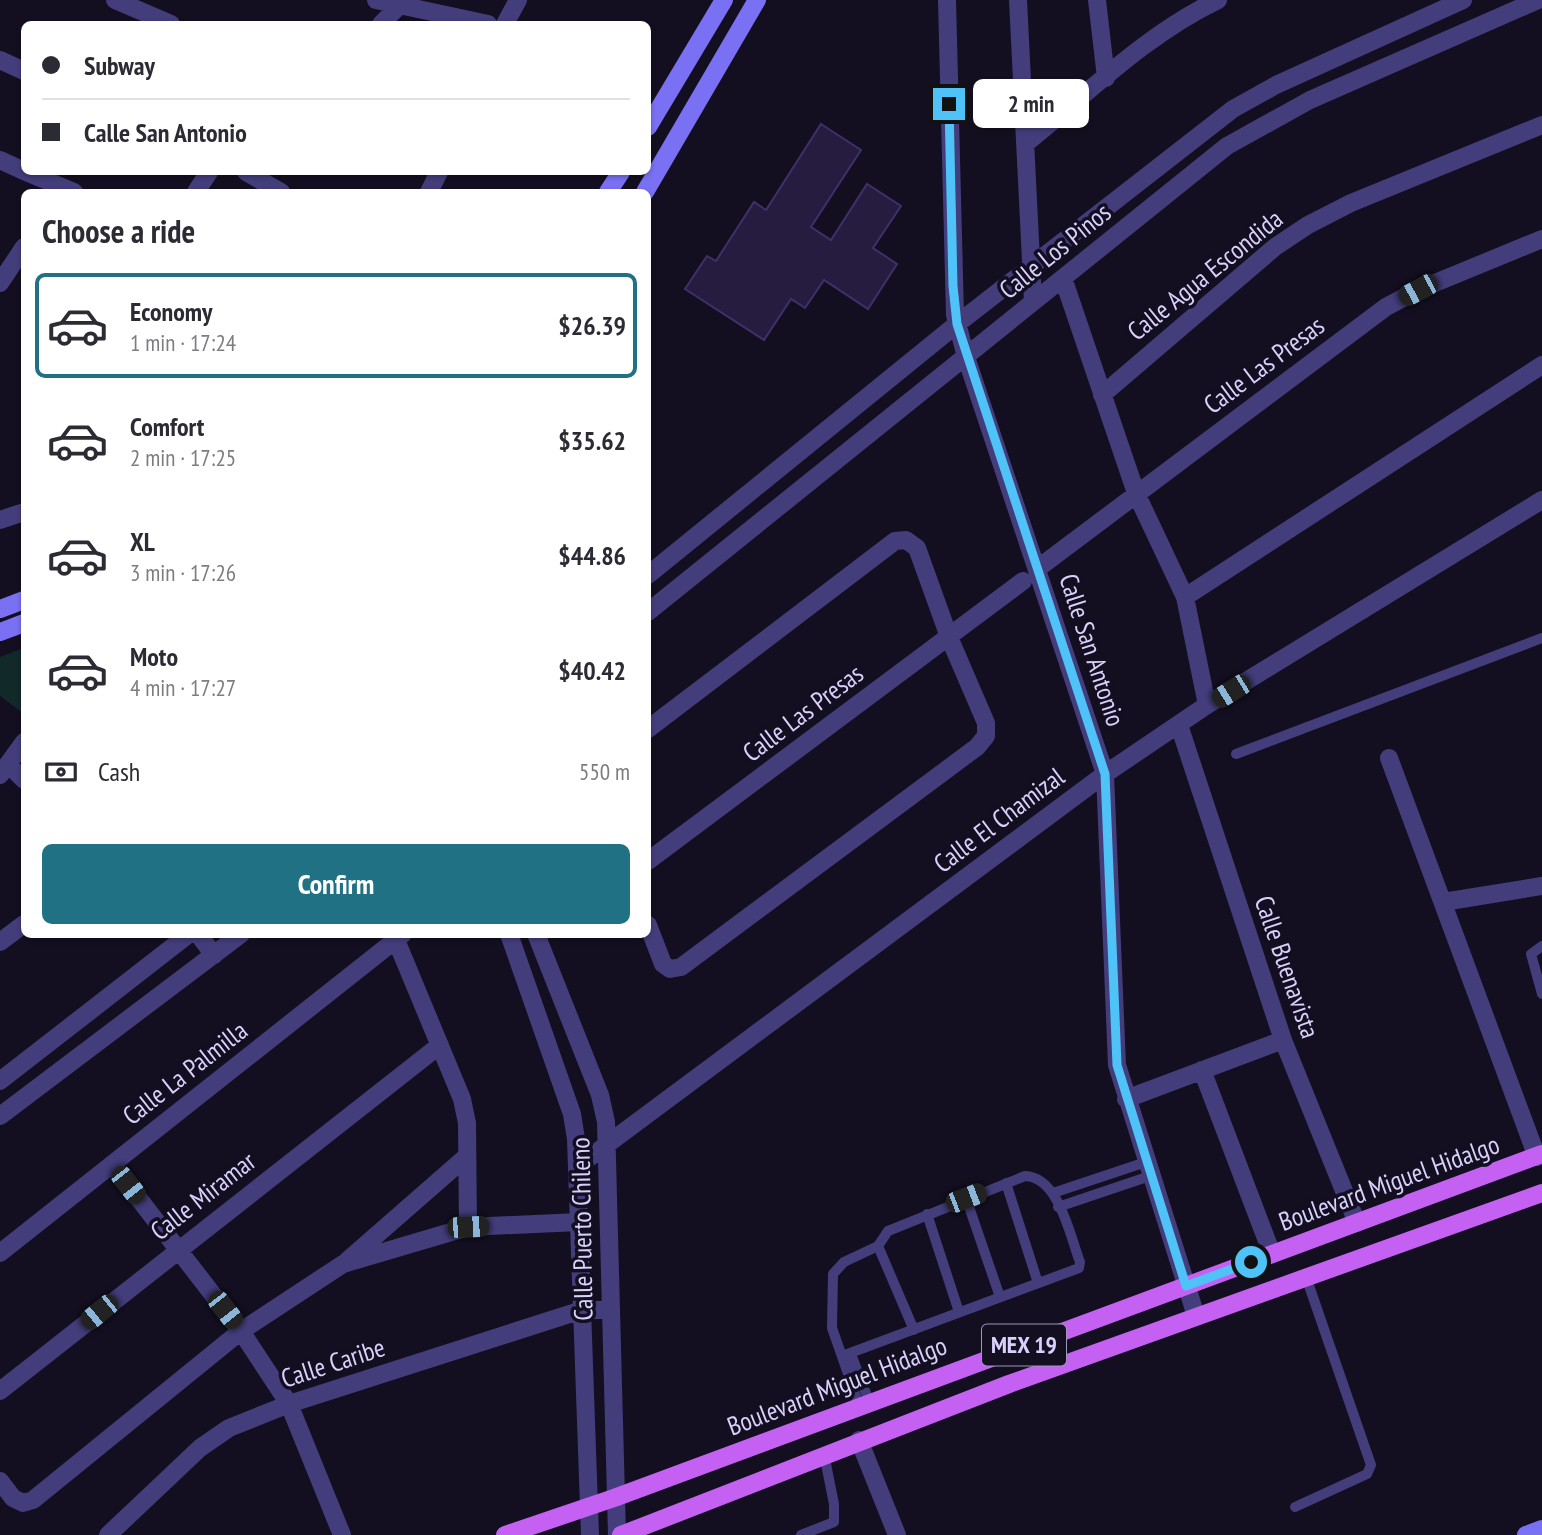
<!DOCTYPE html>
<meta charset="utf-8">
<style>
:root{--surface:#fff;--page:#f2f2f3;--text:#2b2b33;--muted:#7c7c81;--line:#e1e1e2;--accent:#207184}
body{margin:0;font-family:"PT Sans Narrow",sans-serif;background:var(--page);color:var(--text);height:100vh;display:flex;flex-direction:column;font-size:26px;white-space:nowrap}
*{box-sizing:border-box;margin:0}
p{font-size:23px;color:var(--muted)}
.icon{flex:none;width:38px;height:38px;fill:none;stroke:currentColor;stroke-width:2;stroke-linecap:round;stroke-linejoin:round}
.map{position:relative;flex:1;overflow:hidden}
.panel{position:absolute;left:21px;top:189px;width:630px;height:749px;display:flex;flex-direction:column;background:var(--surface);border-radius:10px;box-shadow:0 2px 5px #0004}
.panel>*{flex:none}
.top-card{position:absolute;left:21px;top:21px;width:630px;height:154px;border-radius:10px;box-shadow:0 2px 5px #0004;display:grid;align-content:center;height:154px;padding:0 21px;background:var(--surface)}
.end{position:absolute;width:32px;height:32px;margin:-16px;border:9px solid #4fc3f7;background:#111;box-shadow:0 0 0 4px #111}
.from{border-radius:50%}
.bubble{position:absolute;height:49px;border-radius:10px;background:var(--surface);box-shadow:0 2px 5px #0004;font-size:23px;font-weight:600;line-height:49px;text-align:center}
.car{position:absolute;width:21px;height:42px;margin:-21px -10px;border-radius:9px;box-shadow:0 0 5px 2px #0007;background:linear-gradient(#222 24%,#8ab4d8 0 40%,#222 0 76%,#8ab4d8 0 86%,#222 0)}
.top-card b{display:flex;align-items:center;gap:24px;height:66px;font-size:26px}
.top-card b+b{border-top:2px solid var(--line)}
.top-card i{width:18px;height:18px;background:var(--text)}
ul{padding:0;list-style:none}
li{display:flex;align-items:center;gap:21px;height:105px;margin:0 14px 10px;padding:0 7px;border:4px solid transparent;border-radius:10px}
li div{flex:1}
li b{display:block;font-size:26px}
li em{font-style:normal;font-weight:600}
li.current{border-color:var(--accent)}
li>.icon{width:63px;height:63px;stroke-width:1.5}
h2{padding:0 21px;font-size:32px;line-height:84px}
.pay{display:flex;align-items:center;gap:18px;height:77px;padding:0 21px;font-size:26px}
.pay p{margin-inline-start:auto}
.button{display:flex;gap:14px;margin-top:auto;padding:14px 21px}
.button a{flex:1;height:80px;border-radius:10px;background:var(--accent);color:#fff;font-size:28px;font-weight:600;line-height:80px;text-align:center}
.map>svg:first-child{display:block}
.green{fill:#122929}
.building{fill:#251c40;stroke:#3f306a;stroke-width:2}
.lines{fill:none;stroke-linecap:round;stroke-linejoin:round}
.lane{stroke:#433d7b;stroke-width:10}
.street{stroke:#433d7b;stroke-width:18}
.secondary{stroke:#7a70f4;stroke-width:18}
.primary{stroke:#c461f3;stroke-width:18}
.route{stroke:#4fc3f7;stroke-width:9}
.labels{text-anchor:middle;stroke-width:7;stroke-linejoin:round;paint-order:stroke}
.shield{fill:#130f20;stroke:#9d97b9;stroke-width:2}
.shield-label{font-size:24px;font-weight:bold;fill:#d8d1fb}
.street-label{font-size:26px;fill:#d8d1fb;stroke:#130f20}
</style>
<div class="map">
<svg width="1542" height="1535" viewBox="0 0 1542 1535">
<rect width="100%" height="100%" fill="#130f20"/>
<path class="green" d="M24,648V714L0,696V657Z"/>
<path class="building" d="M821,124L861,150L811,227L831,240L867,184L901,206L873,248L897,264L868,309L824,280L805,308L791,299L764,340L685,289L707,256L716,261L754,202L766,210Z"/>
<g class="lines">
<path class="lane" d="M1236,754L1542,638
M1542,946L1531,954L1542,994
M1006,1183L1038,1283
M1053,1193L1146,1162
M966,1198L1000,1297
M1058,1207L1150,1176
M927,1214L959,1312
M878,1246L914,1330
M851,1354L869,1401
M842,1356L1079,1268L1080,1262C1070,1236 1059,1177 1025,1176L888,1231L878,1246L844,1262L833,1274L832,1328L859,1405
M1295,1507L1367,1474L1371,1465L1306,1277
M801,1535L834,1522V1504L824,1454"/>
<path class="street" d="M115,0L171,24
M376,0L488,24
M947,0L955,315L966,357L1105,774L1117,1065L1196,1316
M1018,0L1033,301
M1097,0L1106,78
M381,24L398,7
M505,24L518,0
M0,60L24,71
M1025,144C1086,95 1146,34 1218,0
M0,160L24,171
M26,172L74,192
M246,172L281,192
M196,192L209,172
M429,192L439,172
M1063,278L1136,493L1185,597L1207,705
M0,283L24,247
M1102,395L1275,247L1308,225L1351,203L1542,125
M0,520L24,512
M1037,569L1386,307L1418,290L1542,239
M648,575L957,324L1233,109L1276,85L1463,0
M1185,597L1542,365
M648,612L1227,146L1310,100L1538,0
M1179,725L1283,1040L1357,1223
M648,729L895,541L906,540L917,548L949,637L986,723V736L977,747L681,967L670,969L663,964L648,925
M1389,758L1537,1157
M8,764L24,780
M0,775L24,742
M648,861L1023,581
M1443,902L1542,886
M198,934L214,955
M509,934L572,1114L576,1139L590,1535
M536,934L600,1095L606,1122L617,1535
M396,940L462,1099L467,1123L468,1227
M0,942L24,924
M1202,1070L1272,1254
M0,1081L189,934
M1126,1099L1283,1040
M0,1116L241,934
M112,1164L241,1331L289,1404L342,1535
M578,1166L1105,774L1207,705L1542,500
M0,1253L403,934
M348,1260L467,1156
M0,1391L440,1045
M859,1440L897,1535
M0,1481L13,1498L23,1503L33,1500L241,1331L343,1264L468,1227L579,1222
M108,1535L200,1448L229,1428L289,1404L582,1310H610"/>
<path class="secondary" d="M648,127L724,0
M608,192L621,172
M645,192L757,0
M0,609L24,600
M0,632L24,623
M1526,1535L1542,1529"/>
<path class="primary" d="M505,1535L614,1498L1542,1154
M621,1535L1009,1384L1542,1193"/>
</g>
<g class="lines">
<path class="route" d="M949,104L953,286L957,324L1105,774L1117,1065L1186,1286L1251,1262"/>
</g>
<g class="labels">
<rect class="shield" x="982" y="1324.5" width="84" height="41" rx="5"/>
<g class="shield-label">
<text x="1024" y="1353">MEX 19</text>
</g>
<g class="street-label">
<text transform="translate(1055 251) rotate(-39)" y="9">Calle Los Pinos</text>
<text transform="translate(1205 275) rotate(-39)" y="9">Calle Agua Escondida</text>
<text transform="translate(1264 365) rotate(-37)" y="9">Calle Las Presas</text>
<text transform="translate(1092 650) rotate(72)" y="9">Calle San Antonio</text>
<text transform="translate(803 713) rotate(-37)" y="9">Calle Las Presas</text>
<text transform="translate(999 820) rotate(-37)" y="9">Calle El Chamizal</text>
<text transform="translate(1287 967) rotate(71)" y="9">Calle Buenavista</text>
<text transform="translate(185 1073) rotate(-38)" y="9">Calle La Palmilla</text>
<text transform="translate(1389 1183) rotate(-20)" y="9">Boulevard Miguel Hidalgo</text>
<text transform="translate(203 1196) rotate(-38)" y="9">Calle Miramar</text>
<text transform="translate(582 1229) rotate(-91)" y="9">Calle Puerto Chileno</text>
<text transform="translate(333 1363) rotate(-18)" y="9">Calle Caribe</text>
<text transform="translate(837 1386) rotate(-21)" y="9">Boulevard Miguel Hidalgo</text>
</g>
</g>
</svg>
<i class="end from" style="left:1251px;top:1262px"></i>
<i class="end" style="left:949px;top:104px"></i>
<div class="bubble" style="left:973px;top:79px;width:116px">2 min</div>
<i class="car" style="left:1418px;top:290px;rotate:242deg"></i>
<i class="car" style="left:1231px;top:691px;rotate:238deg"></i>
<i class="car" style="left:128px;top:1185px;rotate:142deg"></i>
<i class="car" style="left:966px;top:1198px;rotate:69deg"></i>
<i class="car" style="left:468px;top:1227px;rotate:88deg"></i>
<i class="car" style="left:225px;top:1310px;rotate:142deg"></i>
<i class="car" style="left:99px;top:1312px;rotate:231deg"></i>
<div class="top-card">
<b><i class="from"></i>Subway</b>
<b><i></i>Calle San Antonio</b>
</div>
<section class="panel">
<h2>Choose a ride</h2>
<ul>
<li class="current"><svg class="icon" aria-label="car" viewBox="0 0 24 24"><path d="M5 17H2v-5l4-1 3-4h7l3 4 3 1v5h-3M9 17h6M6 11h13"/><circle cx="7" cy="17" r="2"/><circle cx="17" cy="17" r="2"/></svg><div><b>Economy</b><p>1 min · 17:24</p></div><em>$26.39</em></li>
<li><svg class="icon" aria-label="car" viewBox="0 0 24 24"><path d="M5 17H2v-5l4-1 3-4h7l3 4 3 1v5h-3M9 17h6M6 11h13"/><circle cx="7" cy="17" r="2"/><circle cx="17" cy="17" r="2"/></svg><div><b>Comfort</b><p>2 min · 17:25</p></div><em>$35.62</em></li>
<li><svg class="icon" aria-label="car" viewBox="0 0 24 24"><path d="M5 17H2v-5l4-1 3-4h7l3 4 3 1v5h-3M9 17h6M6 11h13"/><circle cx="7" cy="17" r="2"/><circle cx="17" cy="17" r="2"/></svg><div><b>XL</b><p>3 min · 17:26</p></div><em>$44.86</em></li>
<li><svg class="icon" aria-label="car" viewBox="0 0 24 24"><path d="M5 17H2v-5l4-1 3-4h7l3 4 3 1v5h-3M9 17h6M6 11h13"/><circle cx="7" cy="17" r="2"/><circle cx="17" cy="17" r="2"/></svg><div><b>Moto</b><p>4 min · 17:27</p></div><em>$40.42</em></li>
</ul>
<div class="pay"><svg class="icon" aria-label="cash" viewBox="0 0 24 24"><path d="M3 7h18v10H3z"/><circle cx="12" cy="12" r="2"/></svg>Cash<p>550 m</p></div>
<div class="button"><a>Confirm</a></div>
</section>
</div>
